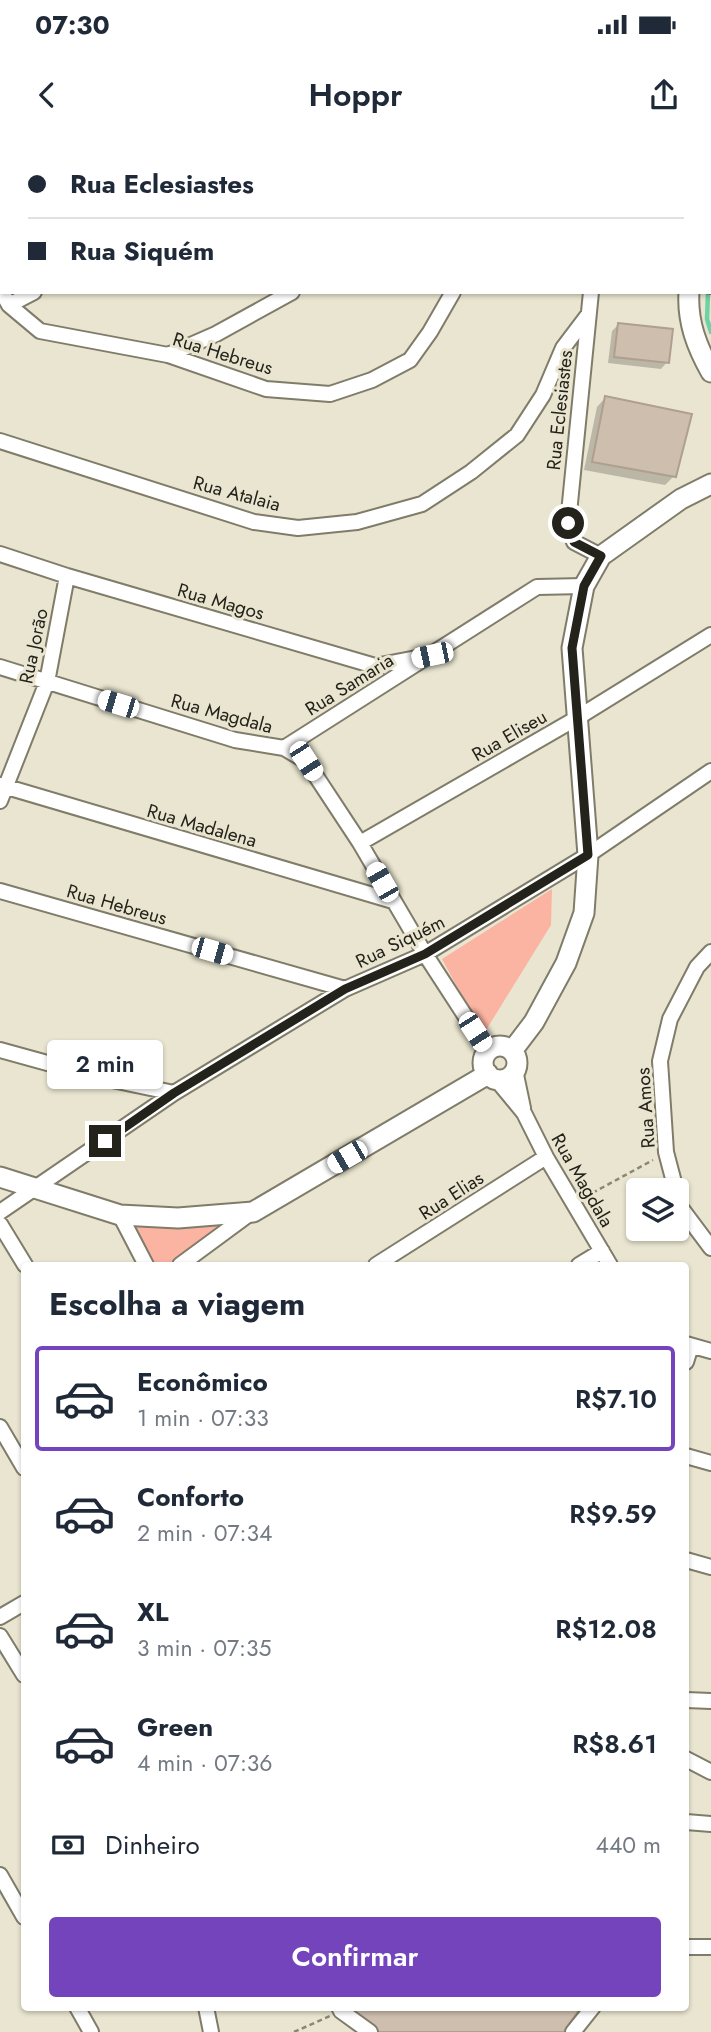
<!DOCTYPE html>
<html lang="pt">
<meta charset="utf-8">
<style>
:root{--surface:#fff;--page:#f2f2f3;--text:#1f2937;--muted:#747a83;--line:#e0e1e3;--accent:#7344bc}
body{margin:0;font-family:Jost,sans-serif;background:var(--page);color:var(--text);height:100vh;display:flex;flex-direction:column;font-size:26px;white-space:nowrap}
*{box-sizing:border-box;margin:0}
p{font-size:23px;color:var(--muted)}
.icon{flex:none;width:38px;height:38px;fill:none;stroke:currentColor;stroke-width:2;stroke-linecap:round;stroke-linejoin:round}
.map{position:relative;flex:1;overflow:hidden}
.drawer{position:absolute;left:21px;top:1122px;width:668px;height:749px;display:flex;flex-direction:column;background:var(--surface);border-radius:7px;box-shadow:0 2px 5px #0004}
.drawer>*{flex:none}
.banner{position:absolute;left:0px;top:0px;width:712px;height:154px;box-shadow:0 2px 5px #0004;display:grid;align-content:center;height:154px;padding:0 28px;background:var(--surface)}
.controls{position:absolute;left:626px;top:1038px;display:grid;gap:14px}
.controls a{display:grid;place-items:center;width:63px;height:63px;border-radius:7px;background:var(--surface);box-shadow:0 2px 5px #0004;font-size:35px}
.end{position:absolute;width:32px;height:32px;margin:-16px;border:9px solid #24231b;background:#fff;box-shadow:0 0 0 4px #fff}
.from{border-radius:50%}
.bubble{position:absolute;height:49px;border-radius:7px;background:var(--surface);box-shadow:0 2px 5px #0004;font-size:23px;font-weight:600;line-height:49px;text-align:center}
.car{position:absolute;width:21px;height:42px;margin:-21px -10px;border-radius:9px;box-shadow:0 0 5px 2px #0007;background:linear-gradient(#fff 24%,#345 0 40%,#fff 0 76%,#345 0 86%,#fff 0)}
.banner b{display:flex;align-items:center;gap:24px;height:66px;font-size:26px}
.banner b+b{border-top:2px solid var(--line)}
.banner i{width:18px;height:18px;background:var(--text)}
ul{padding:0;list-style:none}
li{display:flex;align-items:center;gap:21px;height:105px;margin:0 14px 10px;padding:0 14px;border:4px solid transparent;border-radius:7px}
li div{flex:1}
li b{display:block;font-size:26px}
li em{font-style:normal;font-weight:600}
li.on{border-color:var(--accent)}
li>.icon{width:63px;height:63px;stroke-width:1.5}
h2{padding:0 28px;font-size:32px;line-height:84px}
.pay{display:flex;align-items:center;gap:18px;height:77px;padding:0 28px;font-size:26px}
.pay p{margin-inline-start:auto}
.cta{display:flex;gap:14px;margin-top:auto;padding:14px 28px}
.cta a{flex:1;height:80px;border-radius:7px;background:var(--accent);color:#fff;font-size:28px;font-weight:600;line-height:80px;text-align:center}
.status{display:flex;justify-content:space-between;align-items:center;height:49px;padding:0 35px;background:var(--surface);direction:ltr}
.status svg{height:19px;fill:currentColor}
header{display:flex;justify-content:space-between;align-items:center;height:91px;padding:0 28px;background:var(--surface);font-size:32px;font-weight:600}
.map>svg:first-child{display:block}
.green{fill:#fbb3a2}
.shadow{fill:#0003}
.lines{fill:none;stroke-linecap:round;stroke-linejoin:round}
.stream{stroke:#6dd2a4;stroke-width:4.5}
.building{fill:#cebeae;stroke:#af9f90;stroke-width:2}
.minor-casing{stroke:#7f7c69;stroke-width:18}
.secondary-casing{stroke:#7f7c69;stroke-width:23}
.path{stroke:#8a8778;stroke-width:2.5;stroke-dasharray:5 3.5;stroke-linecap:butt}
.minor{stroke:#fff;stroke-width:14}
.secondary{stroke:#fff;stroke-width:19}
.route{stroke:#24231b;stroke-width:9}
.labels{text-anchor:middle;stroke-width:6;stroke-linejoin:round;paint-order:stroke}
.street-label{font-size:19px;fill:#24231b;stroke:#e9e5d0}
</style>
<div class="status"><b>07:30</b><svg viewBox="0 0 49 12"><path d="M0 12V9h3v3zM5 12V6h3v6zM10 12V3h3v9zM15 12V0h3v12zM26 1h20v11H26zM47 4h2v5h-2z"/></svg></div>
<header><svg class="icon" aria-label="back" viewBox="0 0 24 24"><path d="M15 5l-7 7 7 7"/></svg>Hoppr<svg class="icon" aria-label="share" viewBox="0 0 24 24"><path d="M12 15V3M7 8l5-5 5 5M5 13v7h14v-7"/></svg></header>
<div class="map">
<svg width="711" height="1892" viewBox="0 0 711 1892">
<rect width="100%" height="100%" fill="#e9e5d0"/>
<path class="green" d="M552,749L551,785L483,895L442,819Z
M237,1080L169,1125H149L127,1081C169,1093 196,1089 237,1080Z"/>
<path class="shadow" d="M618,185L667,222L661,229L608,223L612,191Z
M605,258L674,336L665,345L584,330L597,267Z"/>
<g class="lines">
<path class="stream" d="M710,129L711,128
M708,152L707,179L711,192"/>
</g>
<path class="building" d="M618,183L673,189L669,223L614,217Z
M605,256L692,274L676,337L592,322Z
M344,1867H581L564,1892H379Z"/>
<g class="lines">
<defs>
<path id="minor" d="M306,0L307,2
M451,0L452,2
M590,0V2
M691,0L692,2
M261,2L262,0
M405,2L407,0
M526,2L527,0
M710,146H711
M0,149L9,165L40,191L168,215L266,249L330,254L372,240L410,220L430,192L453,152
M591,152L568,383L574,402L601,416
M9,165L34,152
M168,215L216,194L292,152
M0,301L254,382L298,388L357,382L422,364L471,332L517,295L543,255L563,208L588,175
M0,414L67,436L375,526L432,515
M0,527L235,600L284,608L306,621L360,703L425,814L488,911
M284,608L537,447L584,446
M0,645L393,761
M0,661L47,542L67,436
M360,703L577,578L711,495
M0,751L345,849
M0,910L98,937L174,953
M515,930L523,968
M496,939L524,973L546,1017L610,1125
M676,1050L666,1012L660,921L670,879L697,827L711,812
M677,1053L681,1068L711,1108
M0,1072L174,953L345,849L425,814L588,715L711,631
M120,1075L146,1125
M0,1084L25,1125
M180,1125L252,1072
M376,1125L546,1017
M579,1125L602,1111
M686,1204L711,1211
M686,1222L691,1206
M0,1287L24,1328
M686,1316L711,1323
M686,1420L711,1427
M0,1477L24,1463
M0,1496L24,1535
M686,1560L711,1561
M686,1619L711,1632
M686,1682L711,1684
M0,1735L24,1777
M686,1807H711
M77,1867L91,1892
M206,1867L211,1892
M339,1867L341,1871L370,1892
M573,1892L593,1867"/>
<path id="secondary" d="M710,88L711,87
M689,152C687,182 697,207 711,232
M483 923a17 17 0 1 1 34 0a17 17 0 1 1-34 0Z
M512,911L534,882L566,823L584,773L588,715L572,508L584,446L601,416L681,359L711,344
M0,1037L120,1075L178,1078L253,1072L488,934"/>
</defs>
<use href="#minor" class="minor-casing"/>
<use href="#secondary" class="secondary-casing"/>
<path class="path" d="M585,1057L653,1020
M294,1892L330,1876"/>
<use href="#minor" class="minor"/>
<use href="#secondary" class="secondary"/>
</g>
<g class="lines">
<path class="route" d="M105,1001L174,953L345,849L425,814L588,715L572,508L584,446L601,416L574,402L568,383"/>
</g>
<g class="labels">
<g class="street-label">
<text transform="translate(223 213) rotate(17)" y="7">Rua Hebreus</text>
<text transform="translate(559 270) rotate(-84)" y="7">Rua Eclesiastes</text>
<text transform="translate(237 353) rotate(15)" y="7">Rua Atalaia</text>
<text transform="translate(221 461) rotate(16)" y="7">Rua Magos</text>
<text transform="translate(33 506) rotate(-78)" y="7">Rua Jorão</text>
<text transform="translate(349 544) rotate(-32)" y="7">Rua Samaria</text>
<text transform="translate(222 573) rotate(15)" y="7">Rua Magdala</text>
<text transform="translate(509 595) rotate(-30)" y="7">Rua Eliseu</text>
<text transform="translate(202 685) rotate(16)" y="7">Rua Madalena</text>
<text transform="translate(117 764) rotate(16)" y="7">Rua Hebreus</text>
<text transform="translate(400 801) rotate(-26)" y="7">Rua Siquém</text>
<text transform="translate(645 968) rotate(-94)" y="7">Rua Amos</text>
<text transform="translate(583 1040) rotate(60)" y="7">Rua Magdala</text>
<text transform="translate(451 1055) rotate(-33)" y="7">Rua Elias</text>
</g>
</g>
</svg>
<div class="controls">
<a><svg class="icon" aria-label="layers" viewBox="0 0 24 24"><path d="M12 4l9 5-9 5-9-5zM3 14l9 5 9-5"/></svg></a>
</div>
<i class="end from" style="left:568px;top:383px"></i>
<i class="end" style="left:105px;top:1001px"></i>
<div class="bubble" style="left:47px;top:900px;width:116px">2 min</div>
<i class="car" style="left:432px;top:515px;rotate:258deg"></i>
<i class="car" style="left:118px;top:564px;rotate:287deg"></i>
<i class="car" style="left:306px;top:621px;rotate:147deg"></i>
<i class="car" style="left:382px;top:742px;rotate:330deg"></i>
<i class="car" style="left:212px;top:811px;rotate:106deg"></i>
<i class="car" style="left:475px;top:892px;rotate:147deg"></i>
<i class="car" style="left:347px;top:1017px;rotate:240deg"></i>
<div class="banner">
<b><i class="from"></i>Rua Eclesiastes</b>
<b><i></i>Rua Siquém</b>
</div>
<section class="drawer">
<h2>Escolha a viagem</h2>
<ul>
<li class="on"><svg class="icon" aria-label="car" viewBox="0 0 24 24"><path d="M5 17H2v-5l4-1 3-4h7l3 4 3 1v5h-3M9 17h6M6 11h13"/><circle cx="7" cy="17" r="2"/><circle cx="17" cy="17" r="2"/></svg><div><b>Econômico</b><p>1 min · 07:33</p></div><em>R$7.10</em></li>
<li><svg class="icon" aria-label="car" viewBox="0 0 24 24"><path d="M5 17H2v-5l4-1 3-4h7l3 4 3 1v5h-3M9 17h6M6 11h13"/><circle cx="7" cy="17" r="2"/><circle cx="17" cy="17" r="2"/></svg><div><b>Conforto</b><p>2 min · 07:34</p></div><em>R$9.59</em></li>
<li><svg class="icon" aria-label="car" viewBox="0 0 24 24"><path d="M5 17H2v-5l4-1 3-4h7l3 4 3 1v5h-3M9 17h6M6 11h13"/><circle cx="7" cy="17" r="2"/><circle cx="17" cy="17" r="2"/></svg><div><b>XL</b><p>3 min · 07:35</p></div><em>R$12.08</em></li>
<li><svg class="icon" aria-label="car" viewBox="0 0 24 24"><path d="M5 17H2v-5l4-1 3-4h7l3 4 3 1v5h-3M9 17h6M6 11h13"/><circle cx="7" cy="17" r="2"/><circle cx="17" cy="17" r="2"/></svg><div><b>Green</b><p>4 min · 07:36</p></div><em>R$8.61</em></li>
</ul>
<div class="pay"><svg class="icon" aria-label="cash" viewBox="0 0 24 24"><path d="M3 7h18v10H3z"/><circle cx="12" cy="12" r="2"/></svg>Dinheiro<p>440 m</p></div>
<div class="cta"><a>Confirmar</a></div>
</section>
</div>
